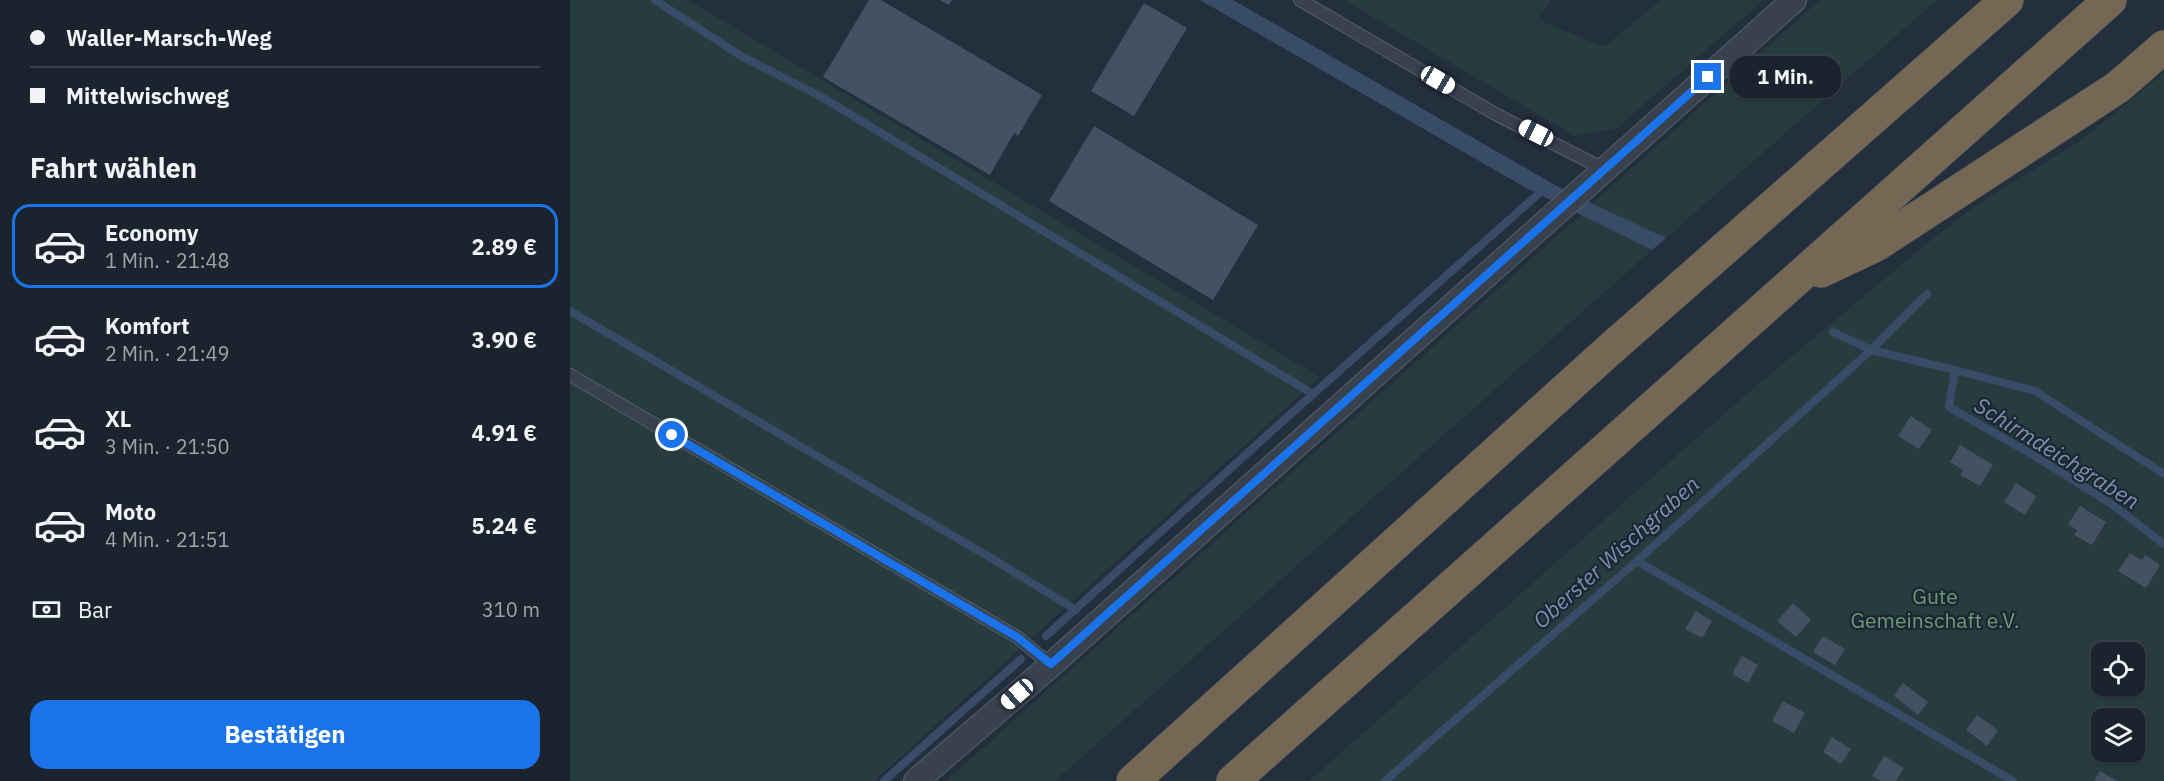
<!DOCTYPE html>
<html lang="de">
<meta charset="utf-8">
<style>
:root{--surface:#1b232e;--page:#242b36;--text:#f1f3f6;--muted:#a0a4aa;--line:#39404a;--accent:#1a73e8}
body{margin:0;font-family:"IBM Plex Sans",sans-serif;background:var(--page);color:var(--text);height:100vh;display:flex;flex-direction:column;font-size:22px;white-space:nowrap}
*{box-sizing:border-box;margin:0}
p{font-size:20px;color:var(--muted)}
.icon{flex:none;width:33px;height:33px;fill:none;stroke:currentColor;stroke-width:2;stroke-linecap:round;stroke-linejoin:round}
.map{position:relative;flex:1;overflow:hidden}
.details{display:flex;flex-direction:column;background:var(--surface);width:570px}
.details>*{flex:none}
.top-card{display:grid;align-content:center;height:132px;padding:0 30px;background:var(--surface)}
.controls{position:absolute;left:1521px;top:642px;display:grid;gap:12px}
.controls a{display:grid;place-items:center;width:54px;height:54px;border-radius:12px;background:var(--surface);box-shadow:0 2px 4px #0004,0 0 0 2px var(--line);font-size:30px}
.end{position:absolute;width:27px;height:27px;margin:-14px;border:8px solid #1a73e8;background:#fff;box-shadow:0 0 0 3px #fff}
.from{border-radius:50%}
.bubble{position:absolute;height:42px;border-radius:18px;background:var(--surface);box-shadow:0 2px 4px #0004,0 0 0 2px var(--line);font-size:20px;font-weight:700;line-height:42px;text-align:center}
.car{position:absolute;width:18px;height:36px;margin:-18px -9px;border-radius:8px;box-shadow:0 0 4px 2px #0007;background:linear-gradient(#fff 24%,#345 0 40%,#fff 0 76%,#345 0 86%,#fff 0)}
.top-card b{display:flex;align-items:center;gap:21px;height:57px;font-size:22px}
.top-card b+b{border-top:2px solid var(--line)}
.top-card i{width:15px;height:15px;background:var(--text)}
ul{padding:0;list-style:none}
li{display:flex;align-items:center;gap:18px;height:84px;margin:0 12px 9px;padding:0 18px;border:3px solid transparent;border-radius:18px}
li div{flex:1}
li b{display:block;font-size:22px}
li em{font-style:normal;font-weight:700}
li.selected{border-color:var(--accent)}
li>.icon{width:54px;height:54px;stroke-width:1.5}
h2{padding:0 30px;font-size:27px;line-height:72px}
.pay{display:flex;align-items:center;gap:15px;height:66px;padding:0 30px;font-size:22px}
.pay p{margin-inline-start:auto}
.primary-button{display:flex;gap:12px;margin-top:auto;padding:12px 30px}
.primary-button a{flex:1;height:69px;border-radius:18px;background:var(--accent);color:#fff;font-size:24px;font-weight:700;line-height:69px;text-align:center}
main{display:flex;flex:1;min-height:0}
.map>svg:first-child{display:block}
.green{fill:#263c3f;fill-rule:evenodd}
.water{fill:#394c67}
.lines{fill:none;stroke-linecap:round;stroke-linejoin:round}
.stream{stroke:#394c67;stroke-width:8}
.building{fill:#455162}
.service-casing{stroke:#565f6c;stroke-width:14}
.minor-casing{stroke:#565f6c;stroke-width:26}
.motorway-casing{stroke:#434c59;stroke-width:34}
.service{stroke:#38414e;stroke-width:12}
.minor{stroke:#38414e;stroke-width:24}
.motorway{stroke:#746855;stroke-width:33}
.route{stroke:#1a73e8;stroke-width:8}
.labels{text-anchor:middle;stroke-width:4.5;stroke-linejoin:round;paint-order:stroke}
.park-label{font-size:21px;fill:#6b9a76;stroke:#1d2633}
.water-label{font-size:22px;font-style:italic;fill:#7c92b1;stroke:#1d2633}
</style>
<main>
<section class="details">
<div class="top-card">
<b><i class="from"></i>Waller-Marsch-Weg</b>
<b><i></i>Mittelwischweg</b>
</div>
<h2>Fahrt wählen</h2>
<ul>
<li class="selected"><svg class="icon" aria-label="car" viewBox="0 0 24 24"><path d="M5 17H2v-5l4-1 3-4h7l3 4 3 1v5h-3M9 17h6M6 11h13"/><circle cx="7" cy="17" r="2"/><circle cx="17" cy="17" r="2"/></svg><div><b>Economy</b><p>1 Min. · 21:48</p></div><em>2.89 €</em></li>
<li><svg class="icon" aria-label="car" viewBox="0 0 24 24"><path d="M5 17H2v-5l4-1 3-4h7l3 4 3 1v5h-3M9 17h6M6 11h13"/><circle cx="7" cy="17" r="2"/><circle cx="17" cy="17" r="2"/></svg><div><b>Komfort</b><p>2 Min. · 21:49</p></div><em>3.90 €</em></li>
<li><svg class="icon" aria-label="car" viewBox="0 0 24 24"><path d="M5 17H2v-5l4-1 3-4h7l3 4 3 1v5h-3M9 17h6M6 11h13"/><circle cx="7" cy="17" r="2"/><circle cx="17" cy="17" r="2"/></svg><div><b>XL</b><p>3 Min. · 21:50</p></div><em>4.91 €</em></li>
<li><svg class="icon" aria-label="car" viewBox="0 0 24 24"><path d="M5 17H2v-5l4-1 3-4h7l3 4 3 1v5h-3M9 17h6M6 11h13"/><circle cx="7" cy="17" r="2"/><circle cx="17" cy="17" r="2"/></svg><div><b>Moto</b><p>4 Min. · 21:51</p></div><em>5.24 €</em></li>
</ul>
<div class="pay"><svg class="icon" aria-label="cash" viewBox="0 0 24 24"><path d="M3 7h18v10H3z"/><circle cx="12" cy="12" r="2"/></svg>Bar<p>310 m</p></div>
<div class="primary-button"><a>Bestätigen</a></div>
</section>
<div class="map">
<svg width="1594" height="781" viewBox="0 0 1594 781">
<rect width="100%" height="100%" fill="#242f3e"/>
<path class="green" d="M0,0H118L750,377L304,781H0Z
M774,0H981L967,19L1034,47L1091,0H1193L1047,128L1005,136Z
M1250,0H1367L1096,238L1023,203Z
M1594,73V781H739L1173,397L1366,236L1408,204L1507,143ZM1532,652H1564V686H1532ZM1532,718H1564V752H1532Z
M1011,215L1082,250L485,781H376Z"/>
<path class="water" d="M630,0H663L992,189L1096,238L1082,250L956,188Z"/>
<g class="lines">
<path class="stream" d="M85,0L171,56L250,96L743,394
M0,311L426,561L506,610
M1263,332L1301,350L1385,370L1379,407L1463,455L1540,503L1594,544
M1385,370L1465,391L1594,474
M1067,561L1443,781
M476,636L705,428L975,188
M314,781L451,659
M815,781L1067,561L1301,350L1357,294"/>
</g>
<path class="building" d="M299,0H311L472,95L448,136L444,133L420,175L253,77Z
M369,0H382L379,5Z
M574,3L617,28L564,116L521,91Z
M524,126L688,225L643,300L479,201Z
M1341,416L1362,430L1349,449L1328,436Z
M1390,445L1423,465L1410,486L1390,475L1393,470L1380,462Z
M1446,483L1466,496L1455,515L1434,502Z
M1510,506L1536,522L1522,545L1504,535L1507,530L1498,524Z
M1560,553L1572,560L1575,555L1590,565L1576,588L1548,571Z
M1223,603L1241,620L1226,637L1207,621Z
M1126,611L1142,621L1132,638L1115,629Z
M1253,636L1275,649L1265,665L1243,652Z
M1172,656L1188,665L1178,683L1162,674Z
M1333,683L1358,702L1348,715L1324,696Z
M1213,701L1235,713L1224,733L1202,721Z
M1407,715L1428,730L1417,746L1396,730Z
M1262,737L1281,749L1271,764L1253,752Z
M1314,756L1334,768L1326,781H1311L1302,776Z
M1530,771L1547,781H1524Z"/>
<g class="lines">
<defs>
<path id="service" d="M730,0L927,115L1034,169
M0,375L447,637L481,665"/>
<path id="minor" d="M346,781L481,665L1224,0"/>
<path id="motorway" d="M1251,271L1306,245L1548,87L1594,47
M563,781L1037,352L1437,0
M663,781L1540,0"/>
</defs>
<use href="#service" class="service-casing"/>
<use href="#minor" class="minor-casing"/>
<use href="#motorway" class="motorway-casing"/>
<use href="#service" class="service"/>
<use href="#minor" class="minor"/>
<use href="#motorway" class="motorway"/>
</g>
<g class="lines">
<path class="route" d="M102,435L447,637L481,664L1138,77"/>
</g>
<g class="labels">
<g class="park-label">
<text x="1365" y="604">Gute<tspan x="1365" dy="24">Gemeinschaft e.V.</tspan></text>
</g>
<g class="water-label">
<text transform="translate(1487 453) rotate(32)" y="8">Schirmdeichgraben</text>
<text transform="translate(1046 552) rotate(-42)" y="8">Oberster Wischgraben</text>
</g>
</g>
</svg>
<div class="controls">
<a><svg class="icon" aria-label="locate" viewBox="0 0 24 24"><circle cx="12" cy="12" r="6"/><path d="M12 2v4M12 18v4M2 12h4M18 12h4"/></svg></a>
<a><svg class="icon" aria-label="layers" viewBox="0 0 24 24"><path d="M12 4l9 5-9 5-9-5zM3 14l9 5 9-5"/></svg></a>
</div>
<i class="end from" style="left:102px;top:435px"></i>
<i class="end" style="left:1138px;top:77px"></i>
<div class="bubble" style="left:1160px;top:56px;width:111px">1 Min.</div>
<i class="car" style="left:868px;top:80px;rotate:120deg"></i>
<i class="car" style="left:966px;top:133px;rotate:297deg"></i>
<i class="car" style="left:447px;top:694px;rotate:229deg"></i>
</div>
</main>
